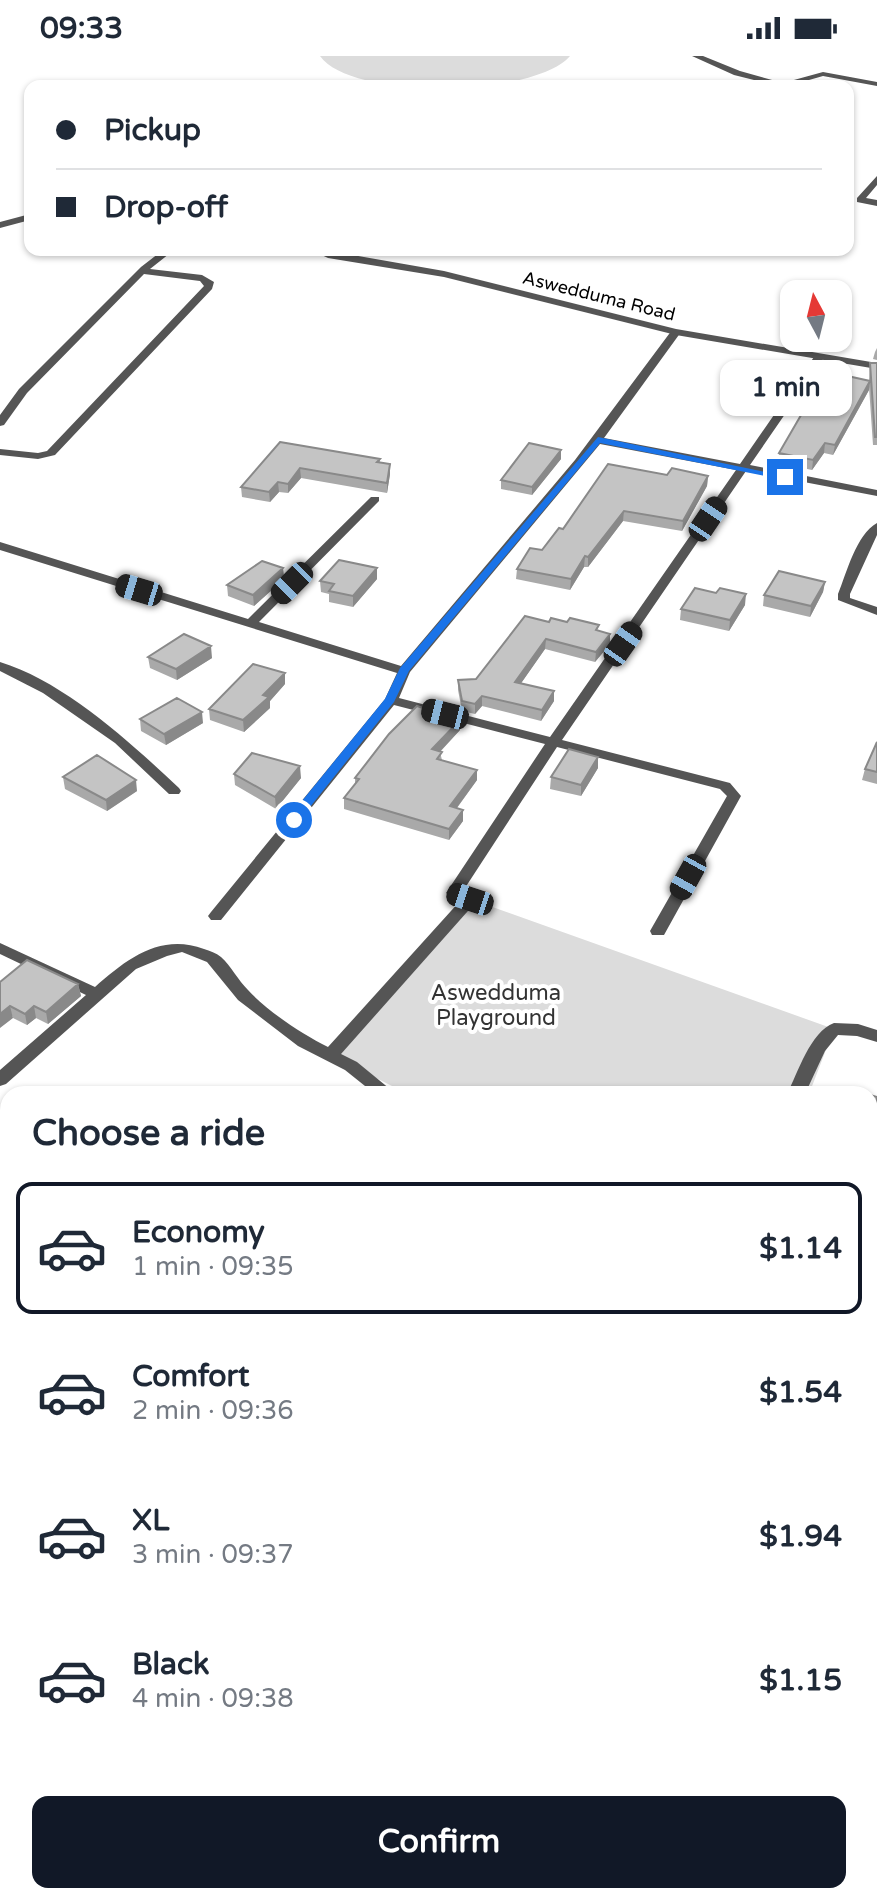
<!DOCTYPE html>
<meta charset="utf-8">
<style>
:root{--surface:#fff;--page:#f6f6f7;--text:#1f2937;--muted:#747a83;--line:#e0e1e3;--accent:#111827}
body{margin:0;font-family:"Varela Round",sans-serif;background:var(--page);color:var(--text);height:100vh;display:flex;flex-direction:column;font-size:30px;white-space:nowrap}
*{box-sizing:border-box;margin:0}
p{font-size:26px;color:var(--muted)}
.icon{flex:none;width:44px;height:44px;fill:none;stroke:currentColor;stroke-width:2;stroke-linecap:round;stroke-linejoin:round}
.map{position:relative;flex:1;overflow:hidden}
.drawer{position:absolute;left:0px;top:1030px;width:878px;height:818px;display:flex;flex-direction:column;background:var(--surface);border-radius:24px 24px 0 0;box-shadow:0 2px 6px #0004}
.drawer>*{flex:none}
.top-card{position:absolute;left:24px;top:24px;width:830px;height:176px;border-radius:16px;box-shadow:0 2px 6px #0004;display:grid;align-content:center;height:176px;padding:0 32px;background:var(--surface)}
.needle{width:52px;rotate:353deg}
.tools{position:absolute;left:780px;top:224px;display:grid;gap:16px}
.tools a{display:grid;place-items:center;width:72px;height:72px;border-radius:16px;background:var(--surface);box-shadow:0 2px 6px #0004;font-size:40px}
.end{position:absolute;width:36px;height:36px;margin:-18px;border:10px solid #1a73e8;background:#fff;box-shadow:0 0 0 4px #fff}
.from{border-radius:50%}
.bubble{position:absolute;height:56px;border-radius:16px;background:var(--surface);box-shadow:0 2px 6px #0004;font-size:26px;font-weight:700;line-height:56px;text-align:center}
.car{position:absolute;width:24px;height:48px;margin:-24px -12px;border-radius:10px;box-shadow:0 0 6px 2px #0007;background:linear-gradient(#222 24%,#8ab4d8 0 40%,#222 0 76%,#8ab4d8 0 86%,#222 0)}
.top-card b{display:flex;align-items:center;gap:28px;height:76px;font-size:30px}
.top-card b+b{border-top:2px solid var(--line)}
.top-card i{width:20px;height:20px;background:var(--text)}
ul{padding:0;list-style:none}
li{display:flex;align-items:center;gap:24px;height:132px;margin:0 16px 12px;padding:0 16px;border:4px solid transparent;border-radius:16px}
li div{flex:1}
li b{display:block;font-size:30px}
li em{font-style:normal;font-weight:700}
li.active{border-color:var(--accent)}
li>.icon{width:72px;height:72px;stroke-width:1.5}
h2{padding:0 32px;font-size:36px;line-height:96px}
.action{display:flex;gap:16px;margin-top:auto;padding:16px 32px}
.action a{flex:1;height:92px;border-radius:16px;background:var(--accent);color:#fff;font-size:32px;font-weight:700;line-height:92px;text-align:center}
.status{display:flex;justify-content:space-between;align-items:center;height:56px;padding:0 40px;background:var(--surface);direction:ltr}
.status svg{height:22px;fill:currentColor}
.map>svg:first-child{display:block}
.green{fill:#dcdcdc}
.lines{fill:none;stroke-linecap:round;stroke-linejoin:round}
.minor{fill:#555;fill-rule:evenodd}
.tertiary{fill:#555;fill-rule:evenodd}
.wall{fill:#a9a9a9}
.shaded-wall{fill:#898989}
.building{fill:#c4c4c4;stroke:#898989;stroke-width:2}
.route{fill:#1a73e8}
.labels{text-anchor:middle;stroke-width:8;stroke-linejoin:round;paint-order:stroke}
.far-street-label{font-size:18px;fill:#000;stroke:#fff}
.park-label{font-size:22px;fill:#333;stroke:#fff}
</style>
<div class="status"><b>09:33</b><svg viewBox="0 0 49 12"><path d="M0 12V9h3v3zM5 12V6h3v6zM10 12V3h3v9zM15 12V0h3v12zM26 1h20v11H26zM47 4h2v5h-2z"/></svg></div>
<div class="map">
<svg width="877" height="1847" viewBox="0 0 877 1847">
<rect width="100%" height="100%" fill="#fff"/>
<path class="green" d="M320,0H570C535,41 352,45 320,0Z
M470,843L834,973L809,1038H408L330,999Z
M870,1343L877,1345V1549L870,1545Z"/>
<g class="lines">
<path class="minor" d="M692,0H703L740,15L783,27L823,16L877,26V30L823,20L788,30H778L734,19Z
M877,120V129L866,142L877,144V150L857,146V142Z
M163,194H174L150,213L202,219L214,226L212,233L55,399L38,403L0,399V393L38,397L47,395L204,230L200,225L144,218L27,337L4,369L0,370V359L19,333L141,211Z
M672,274L681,276L604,382L740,408L814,301L818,300L823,303L750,409L877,434V440L746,415L562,684L730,727L741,740L664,879H652L650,875L727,740L720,733L557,691L463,835L478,843L475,847L341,998L357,1006L396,1038H375L345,1014L298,990L238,944L207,906L182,896L167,900L136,913L6,1028L0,1030V1014L86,939L0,898V887L95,931C127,903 160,877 204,893C210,895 216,897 221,901C231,910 238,924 248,934C267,955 302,978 328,991L460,845L446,837L545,688L394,649L221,864H211L208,860L211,856L385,643L397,617L0,494V486L248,563L371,441H379V445L259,566L401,610L575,404ZM600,388L736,414L550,681L399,642L410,616Z
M877,467V479L850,538V542L877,551V559L838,544V538C847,516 856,479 877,467Z
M0,606C65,626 131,687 179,732L181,735L179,738H169L115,687L43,637L0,615Z
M834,967L858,968L877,974V986L857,980L838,979L825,995L805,1038H787C798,1017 810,976 834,967Z
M870,1327L877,1329V1346L870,1344Z
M0,1503L8,1507V1530L0,1527Z
M870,1543L877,1546V1567L870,1564Z
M235,1840H261L258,1847H232Z"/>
<path class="tertiary" d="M30,158V164L0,172V166Z
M311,194H324L444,215L676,273L877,307V313L676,279L444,221L328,202Z"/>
</g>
<path class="wall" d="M877,292V304L873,303L875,296Z
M870,307H877V389H873L869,331V334L833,399L824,397L812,414L778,407L779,397L810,343H808L809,333L869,324Z
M280,386L380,403V406L390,408V418L387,437L301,422L288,437L279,436L270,446L242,441L241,431Z
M561,394V403L532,439L501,433V424Z
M667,419L708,420L707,430L682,475L623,465L588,511H584L570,534L516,523L517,513L542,494L563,473Z
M283,512L284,523L254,550L228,540L227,529Z
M377,512V523L353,551L329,546V538L321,536L320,525Z
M825,526L823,536L810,561L763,550L764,539Z
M745,549L729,575L680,564L681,553Z
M549,566L610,578V588L595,606L545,593L521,627L554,635V645L541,665L482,650L475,658L462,655L458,634V624L476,623Z
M148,601L212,602L177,624L150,612Z
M285,628L270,645V652L244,676L210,664L209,653Z
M140,663L203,667L166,689L141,675Z
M460,674L440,696L442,704L477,724L457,752L463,754V765L449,784L344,753V742L355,728V722Z
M877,686V728L862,724L865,713Z
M598,701V712L581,740L550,733L551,721Z
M234,718L301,722L276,753L235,729Z
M63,721L137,735L107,755L65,733Z
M0,926L78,928L81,940L48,968L36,962L27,969L13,962Z
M870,1039L877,1041V1115L870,1113Z
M870,1143L877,1204L870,1225Z"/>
<path class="shaded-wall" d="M870,325L869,334L833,399L835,389Z
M825,387L824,397L812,414L813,404Z
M561,394V403L532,439V431Z
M390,408V418L387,437V427Z
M300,412L301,422L288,437V428Z
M708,420L707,430L682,475L683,465Z
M278,426L279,436L270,446L269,436Z
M624,455L623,465L588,511V501Z
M585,500L584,511L570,534L571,523Z
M283,512L284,523L254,550L253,539Z
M377,512V523L353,551V540Z
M825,526L823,536L810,561L811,550Z
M746,538L745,549L729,575L730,564Z
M610,578V588L595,606L596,596Z
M546,583L545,593L515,636V626Z
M211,590L212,602L177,624L176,613Z
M285,617V628L270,645V652L244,676L243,664L263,639Z
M554,635V645L541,665L542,654Z
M482,640V650L475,658V648Z
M202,656L203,667L166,689L164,678Z
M460,664V674L432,704V693Z
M598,701V712L581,740V729Z
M300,710L301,722L276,753L275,741Z
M477,714V724L450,761V750Z
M136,724L137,735L107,755L106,744Z
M463,754V765L449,784V773Z
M78,928L81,940L48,968L46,956Z
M10,950L13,962L0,972V958Z
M34,950L36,962L27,969L25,958Z"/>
<path class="building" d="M870,307H877V381H875Z
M825,315L870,325L835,389L825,387L813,404L779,397L815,335L809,333Z
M280,386L380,403L377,406L390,408L387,427L300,412L288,428L278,426L269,436L241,431Z
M529,387L561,394L532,431L501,424Z
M608,408L667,419L672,412L708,420L683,465L624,455L588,501L585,500L571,523L517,513L530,492L542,494L559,472L563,473Z
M339,504L377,512L353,540L329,535L334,528L320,525Z
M262,505L283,512L253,539L227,529Z
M779,515L825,526L811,550L764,539Z
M695,532L716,537L720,532L746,538L730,564L681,553Z
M525,560L549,566L551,562L567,566L570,562L599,569L596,574L610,578L596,596L546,583L515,626L554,635L542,654L482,640L475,648L462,645L458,624L476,623Z
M184,578L211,590L176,613L148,601Z
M253,608L285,617L263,639L269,641L243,664L209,653Z
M177,642L202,656L164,678L140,663Z
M417,650L460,664L432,693L442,696L437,703L477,714L450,750L463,754L449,773L344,742L359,723L355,722L389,678Z
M877,686V716L865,713Z
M569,693L598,701L581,729L551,721Z
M252,697L300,710L275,741L234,718Z
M97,699L136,724L106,744L63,721Z
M27,904L78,928L46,956L34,950L25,958L10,950L0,958V926Z
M870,1039L877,1041V1103L870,1100Z
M870,1143L873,1149H877V1200L874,1209L870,1207Z"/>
<path class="route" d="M598,381L789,421L785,424L600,387L409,615L394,646L298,766H289V761L385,643L400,612Z"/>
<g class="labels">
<g class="far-street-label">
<text transform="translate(599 240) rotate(14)" y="6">Aswedduma Road</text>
</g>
<g class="park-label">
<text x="496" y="944">Aswedduma<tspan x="496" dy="25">Playground</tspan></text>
</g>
</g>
</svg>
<div class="tools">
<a><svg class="needle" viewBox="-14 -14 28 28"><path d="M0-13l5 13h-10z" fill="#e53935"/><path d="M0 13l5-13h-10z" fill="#747a83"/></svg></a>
</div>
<i class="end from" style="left:294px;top:764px"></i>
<i class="end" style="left:785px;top:421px"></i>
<div class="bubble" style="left:720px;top:304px;width:132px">1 min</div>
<i class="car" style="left:708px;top:463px;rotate:34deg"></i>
<i class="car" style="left:292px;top:527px;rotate:225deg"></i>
<i class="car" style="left:139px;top:534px;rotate:287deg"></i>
<i class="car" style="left:623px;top:588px;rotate:35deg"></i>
<i class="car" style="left:445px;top:658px;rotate:284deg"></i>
<i class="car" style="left:688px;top:821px;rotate:209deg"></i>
<i class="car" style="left:470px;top:843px;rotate:288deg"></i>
<div class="top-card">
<b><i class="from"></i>Pickup</b>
<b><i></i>Drop-off</b>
</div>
<section class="drawer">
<h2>Choose a ride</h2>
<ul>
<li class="active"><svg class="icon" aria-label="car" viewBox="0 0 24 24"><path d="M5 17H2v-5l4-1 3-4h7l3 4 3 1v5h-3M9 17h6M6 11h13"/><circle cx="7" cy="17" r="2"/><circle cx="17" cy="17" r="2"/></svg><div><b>Economy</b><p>1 min · 09:35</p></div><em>$1.14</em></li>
<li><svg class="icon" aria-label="car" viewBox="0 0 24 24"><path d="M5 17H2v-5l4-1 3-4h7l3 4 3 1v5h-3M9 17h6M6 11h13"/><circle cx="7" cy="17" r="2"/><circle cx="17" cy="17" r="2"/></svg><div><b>Comfort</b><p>2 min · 09:36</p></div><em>$1.54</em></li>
<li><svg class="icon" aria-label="car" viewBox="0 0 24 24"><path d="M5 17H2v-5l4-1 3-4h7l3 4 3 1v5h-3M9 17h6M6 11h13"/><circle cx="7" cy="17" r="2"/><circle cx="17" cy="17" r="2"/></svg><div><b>XL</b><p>3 min · 09:37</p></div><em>$1.94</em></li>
<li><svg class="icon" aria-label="car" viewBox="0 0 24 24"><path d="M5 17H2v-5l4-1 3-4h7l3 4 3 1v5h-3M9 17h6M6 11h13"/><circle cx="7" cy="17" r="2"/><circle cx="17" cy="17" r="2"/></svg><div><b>Black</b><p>4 min · 09:38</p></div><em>$1.15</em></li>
</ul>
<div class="action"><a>Confirm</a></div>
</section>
</div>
